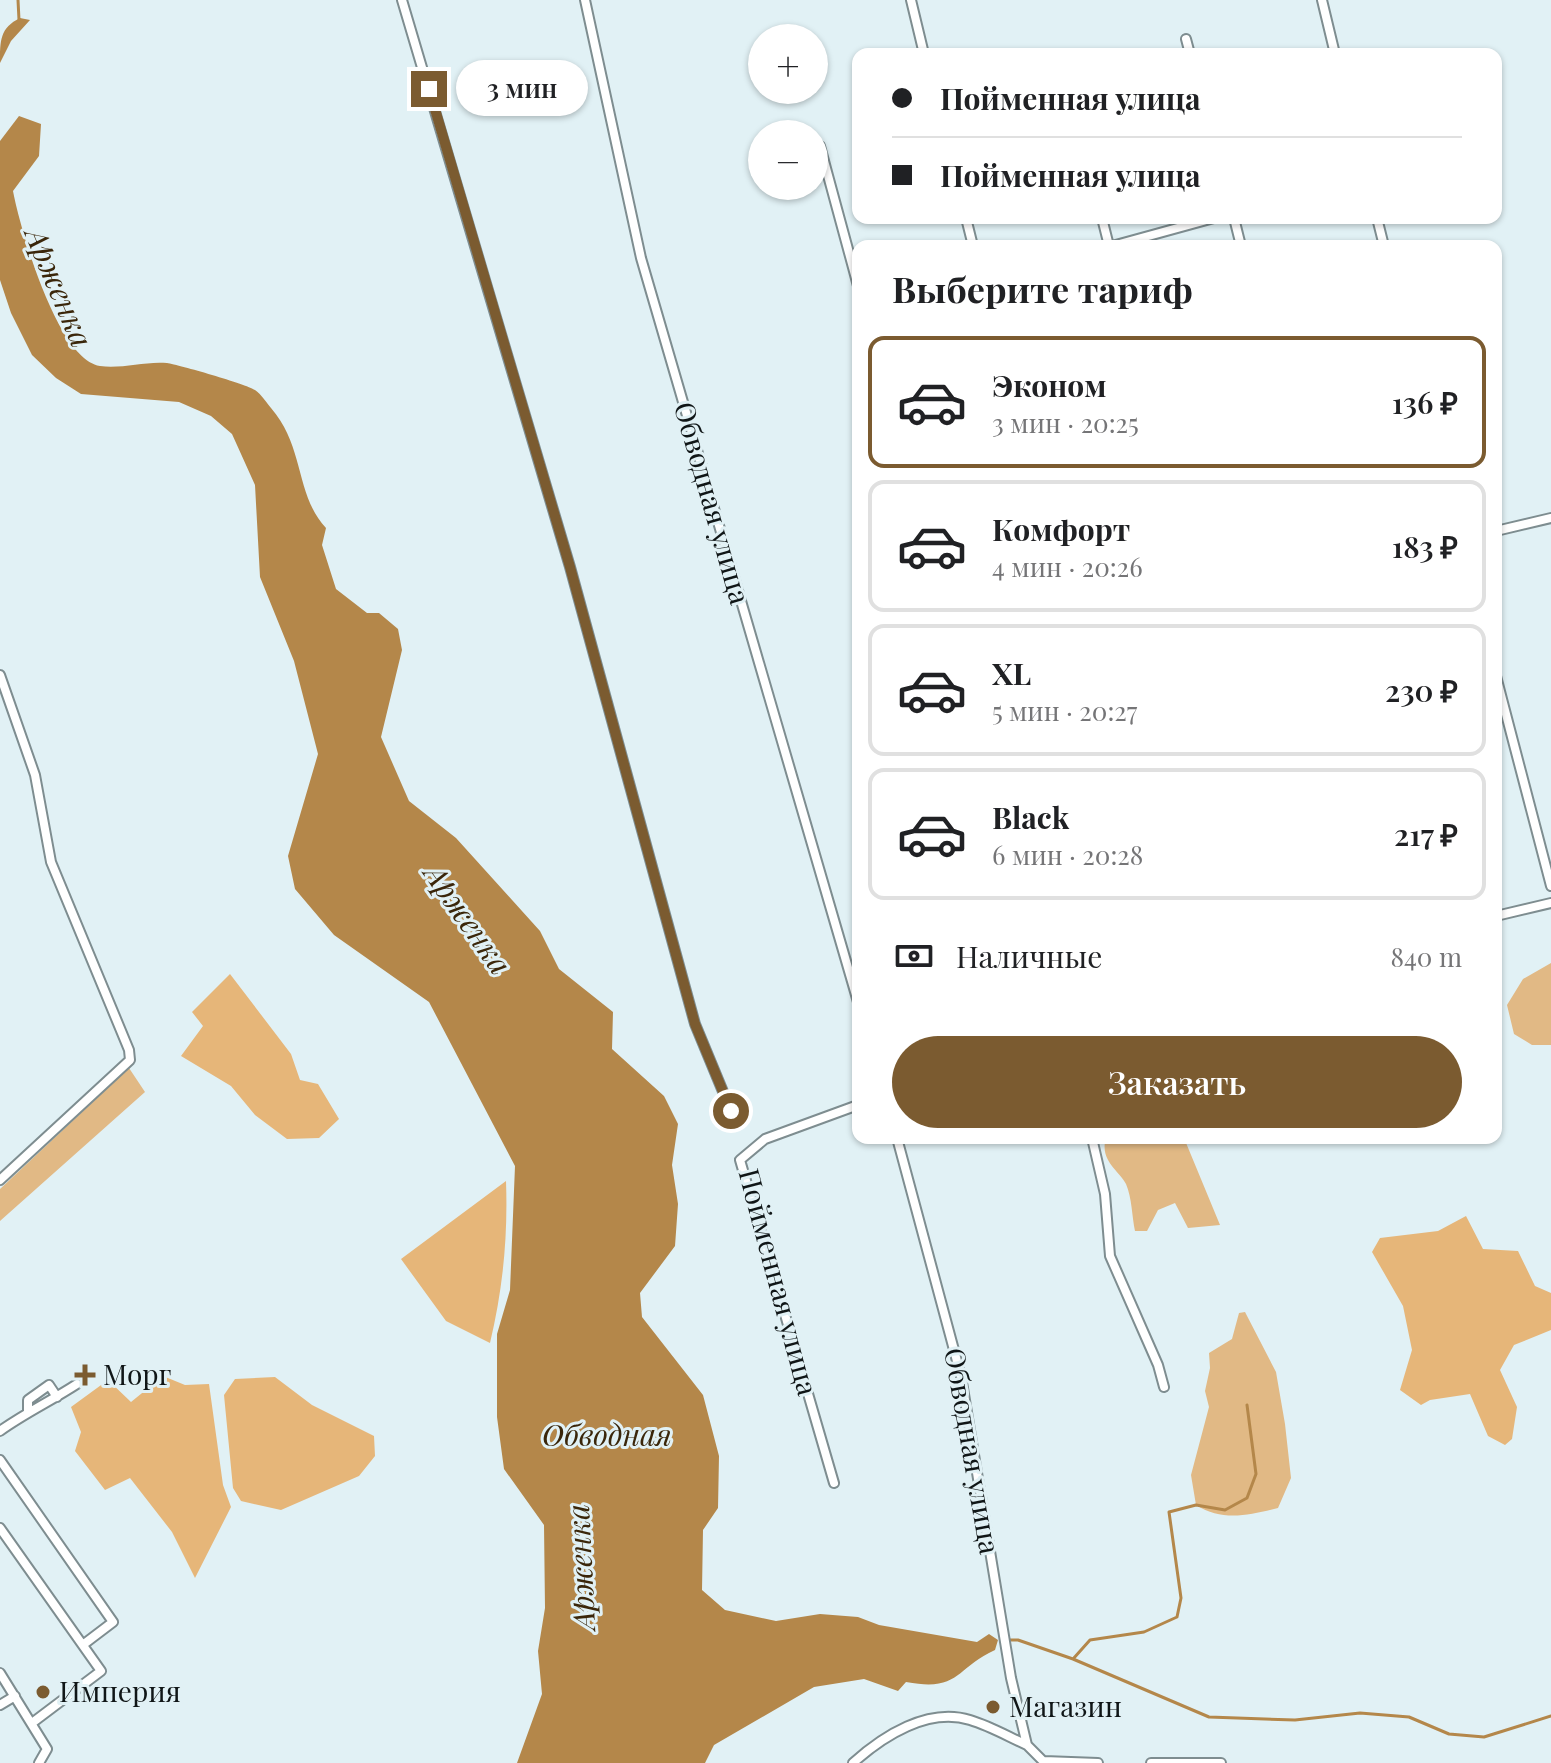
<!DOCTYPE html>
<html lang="ru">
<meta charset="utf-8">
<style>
:root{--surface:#fff;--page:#f6f6f6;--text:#202124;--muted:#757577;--line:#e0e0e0;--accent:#7b5b30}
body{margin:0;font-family:"Playfair Display",serif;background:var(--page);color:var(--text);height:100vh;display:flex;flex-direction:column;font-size:30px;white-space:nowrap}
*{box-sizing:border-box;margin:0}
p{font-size:26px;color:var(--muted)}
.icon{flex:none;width:44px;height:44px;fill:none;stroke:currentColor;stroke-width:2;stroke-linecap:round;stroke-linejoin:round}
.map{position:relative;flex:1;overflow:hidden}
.details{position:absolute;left:852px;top:240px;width:650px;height:904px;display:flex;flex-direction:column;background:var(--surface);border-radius:16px;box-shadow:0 2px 6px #0004}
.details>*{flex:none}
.banner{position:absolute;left:852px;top:48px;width:650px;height:176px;border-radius:16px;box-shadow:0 2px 6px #0004;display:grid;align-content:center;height:176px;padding:0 40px;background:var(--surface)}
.fabs{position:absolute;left:748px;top:24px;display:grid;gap:16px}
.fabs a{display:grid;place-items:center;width:80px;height:80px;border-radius:50%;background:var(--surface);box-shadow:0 2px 6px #0004;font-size:40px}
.end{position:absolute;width:36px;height:36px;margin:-18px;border:10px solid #7b5b30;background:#fff;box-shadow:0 0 0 4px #fff}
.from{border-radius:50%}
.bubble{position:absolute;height:56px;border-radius:28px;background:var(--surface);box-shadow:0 2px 6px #0004;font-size:26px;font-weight:600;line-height:56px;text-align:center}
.banner b{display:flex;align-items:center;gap:28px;height:76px;font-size:30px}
.banner b+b{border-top:2px solid var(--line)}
.banner i{width:20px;height:20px;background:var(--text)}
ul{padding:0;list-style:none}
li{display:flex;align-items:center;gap:24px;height:132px;margin:0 16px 12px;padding:0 24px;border:4px solid var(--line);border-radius:16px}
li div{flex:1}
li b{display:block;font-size:30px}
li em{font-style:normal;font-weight:600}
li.current{border-color:var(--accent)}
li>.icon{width:72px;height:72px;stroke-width:1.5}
h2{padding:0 40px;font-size:36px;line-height:96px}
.pay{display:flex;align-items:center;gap:20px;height:88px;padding:0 40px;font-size:30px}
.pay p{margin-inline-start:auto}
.cta{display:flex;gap:16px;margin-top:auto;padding:16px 40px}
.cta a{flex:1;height:92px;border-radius:48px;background:var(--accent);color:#fff;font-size:32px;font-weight:600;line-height:92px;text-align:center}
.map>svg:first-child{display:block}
.green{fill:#e1b985}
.forest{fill:#e6b679}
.water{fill:#b4874a}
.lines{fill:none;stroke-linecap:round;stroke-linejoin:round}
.stream{stroke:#b4874a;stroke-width:3}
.minor-casing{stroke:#7e8d90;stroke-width:12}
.minor{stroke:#fff;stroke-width:8}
.route{stroke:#7b5b30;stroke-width:10}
.poi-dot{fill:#7b5b30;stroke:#e1f1f5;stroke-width:3}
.labels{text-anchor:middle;stroke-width:6;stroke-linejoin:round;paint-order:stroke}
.street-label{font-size:28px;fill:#101617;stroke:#e1f1f5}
.poi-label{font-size:28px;fill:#101617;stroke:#e1f1f5;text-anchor:start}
.water-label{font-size:30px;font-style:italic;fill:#3a260a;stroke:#e1f1f5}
</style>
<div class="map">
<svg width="1551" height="1763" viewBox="0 0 1551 1763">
<rect width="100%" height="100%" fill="#e1f1f5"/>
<path class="green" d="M1551,963V1045H1532L1514,1034L1507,1005L1523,979Z
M129,1068L145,1092L0,1221V1189Z
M1106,1138H1184L1220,1225L1188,1228L1175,1203L1158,1210L1147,1231H1135C1132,1217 1132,1198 1126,1184C1120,1171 1099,1161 1106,1138Z
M1245,1312L1276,1372L1285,1424L1291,1478L1278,1508C1249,1515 1223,1522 1196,1505L1191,1475L1209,1407L1205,1391L1210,1368L1209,1353L1232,1339L1239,1313Z"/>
<path class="forest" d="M230,974L291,1054L300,1080L318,1084L339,1119L319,1138L287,1139L255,1115L231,1086L181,1056L203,1026L192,1012Z
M506,1181C508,1237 503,1288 490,1343L446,1321L401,1259Z
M1466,1216L1483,1249L1518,1251L1535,1286L1551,1293V1330L1514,1345L1500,1370L1517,1407L1512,1439L1505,1445L1488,1436L1470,1394L1430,1400L1421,1405L1400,1390L1412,1350L1403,1306L1372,1252L1380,1238L1438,1231Z
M163,1376L185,1385L209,1384L223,1485L231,1507L195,1578L172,1532L130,1478L105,1490L75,1451L81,1432L71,1407L108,1380L131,1402Z
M275,1377L312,1405L374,1436L375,1456L359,1476L281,1510L241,1501L233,1488L224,1395L235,1379Z"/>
<path class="water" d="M20,18L30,20L11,41L0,63C0,40 0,28 20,18Z
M19,116L41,124L39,156L13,191C20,228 57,359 100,366C122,369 145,361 167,363C179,365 246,384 255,390C261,394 267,403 271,408C305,447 295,495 326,528L322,545L336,589L367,613H379L398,629L402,650L381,737L409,801L456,838L540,931L559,969L613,1012L612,1049L664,1096L678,1124L672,1165L678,1204L675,1246L640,1293L642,1317L703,1395L719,1456L718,1508L703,1530L702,1590L725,1610L776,1621L820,1614L858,1617L879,1625L977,1642L989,1634L998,1640L995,1650C954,1669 960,1692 906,1682L898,1691L864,1679L814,1687L714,1745L705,1763H517L542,1694L538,1651L545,1608L544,1525L504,1469L497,1417V1334L510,1290L515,1166L429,1002L334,935L295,889L288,856L318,754L294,661L260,577L255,485L232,434L211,416L179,402L81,394L56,378L32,355L11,313L0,280V141Z"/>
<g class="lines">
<path class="stream" d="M18,0L19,20
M1005,1640H1018L1073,1659L1209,1717L1295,1720L1360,1713L1409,1717L1449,1734L1484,1737L1551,1716
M1073,1659L1090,1640L1144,1632L1177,1617L1181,1598L1169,1512L1196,1505L1225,1510L1247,1498L1256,1474L1247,1405"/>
<defs>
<path id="minor" d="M402,0L570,567L695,1024L731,1111
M585,0L641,258L858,1002
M911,0L924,54
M1322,0L1335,54
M1186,39L1190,54
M820,146L858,286
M966,218L973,246
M1102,218L1109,246
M1234,218L1241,246
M1377,218L1384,246
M1112,246L1214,218
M1496,531L1551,518
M0,675L35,775L51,862L129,1050L130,1060L0,1180
M1496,676L1551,886
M1496,916L1551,903
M897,1138L961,1376L1011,1678L1027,1745L1045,1763
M1092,1138L1105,1194L1110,1256L1158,1365L1164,1387
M28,1411V1400L49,1385L57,1397
M0,1431C25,1413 51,1401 77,1384
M0,1460L113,1622L84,1644
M834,1483L740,1160L765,1139L858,1105
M0,1528L101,1671L32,1723
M0,1673L47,1749L39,1763
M0,1705L15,1696
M1044,1761L1098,1763
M853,1763C883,1736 928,1707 970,1720C990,1726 1009,1737 1027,1745
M1151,1763H1221"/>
</defs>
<use href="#minor" class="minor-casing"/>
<use href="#minor" class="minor"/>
</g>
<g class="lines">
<path class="route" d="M429,89L570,567L695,1024L731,1111"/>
</g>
<g class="poi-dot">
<path d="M81 1363h8v8h8v8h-8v8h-8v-8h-8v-8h8z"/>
<circle cx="43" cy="1692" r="8"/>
<circle cx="993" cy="1707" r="8"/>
</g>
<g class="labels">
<g class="street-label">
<text transform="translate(712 503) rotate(74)" y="10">Обводная улица</text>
<text transform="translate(778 1282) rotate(75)" y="10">Пойменная улица</text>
<text transform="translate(972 1451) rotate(80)" y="10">Обводная улица</text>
</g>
<g class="poi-label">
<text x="103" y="1385">Морг</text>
<text x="59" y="1702">Империя</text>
<text x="1009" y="1717">Магазин</text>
</g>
<g class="water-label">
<text transform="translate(58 288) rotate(67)" y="10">Арженка</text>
<text transform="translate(467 920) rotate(55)" y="10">Арженка</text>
<text x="607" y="1446">Обводная</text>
<text transform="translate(582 1567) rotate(-93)" y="10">Арженка</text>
</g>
</g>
</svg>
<div class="fabs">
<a>+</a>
<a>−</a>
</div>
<i class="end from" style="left:731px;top:1111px"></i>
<i class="end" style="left:429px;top:89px"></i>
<div class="bubble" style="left:456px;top:60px;width:132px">3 мин</div>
<div class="banner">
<b><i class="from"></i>Пойменная улица</b>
<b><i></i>Пойменная улица</b>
</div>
<section class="details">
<h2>Выберите тариф</h2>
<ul>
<li class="current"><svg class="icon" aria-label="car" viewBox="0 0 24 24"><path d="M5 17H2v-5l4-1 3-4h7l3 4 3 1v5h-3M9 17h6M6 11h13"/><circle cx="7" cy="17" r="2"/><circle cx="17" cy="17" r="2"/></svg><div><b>Эконом</b><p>3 мин · 20:25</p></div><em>136 ₽</em></li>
<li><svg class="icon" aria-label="car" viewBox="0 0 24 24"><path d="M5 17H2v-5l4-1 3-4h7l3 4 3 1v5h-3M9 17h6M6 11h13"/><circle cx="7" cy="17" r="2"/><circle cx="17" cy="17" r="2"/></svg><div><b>Комфорт</b><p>4 мин · 20:26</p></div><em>183 ₽</em></li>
<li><svg class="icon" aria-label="car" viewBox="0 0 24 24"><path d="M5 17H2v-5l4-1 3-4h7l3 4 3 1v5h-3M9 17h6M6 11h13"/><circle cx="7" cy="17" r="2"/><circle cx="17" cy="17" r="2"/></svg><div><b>XL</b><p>5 мин · 20:27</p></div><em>230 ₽</em></li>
<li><svg class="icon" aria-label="car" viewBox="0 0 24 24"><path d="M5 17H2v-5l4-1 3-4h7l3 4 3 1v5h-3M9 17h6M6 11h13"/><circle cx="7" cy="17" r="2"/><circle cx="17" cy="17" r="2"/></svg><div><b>Black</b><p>6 мин · 20:28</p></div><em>217 ₽</em></li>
</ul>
<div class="pay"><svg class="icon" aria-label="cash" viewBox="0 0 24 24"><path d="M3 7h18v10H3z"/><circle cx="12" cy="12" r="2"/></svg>Наличные<p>840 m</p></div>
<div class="cta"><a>Заказать</a></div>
</section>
</div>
